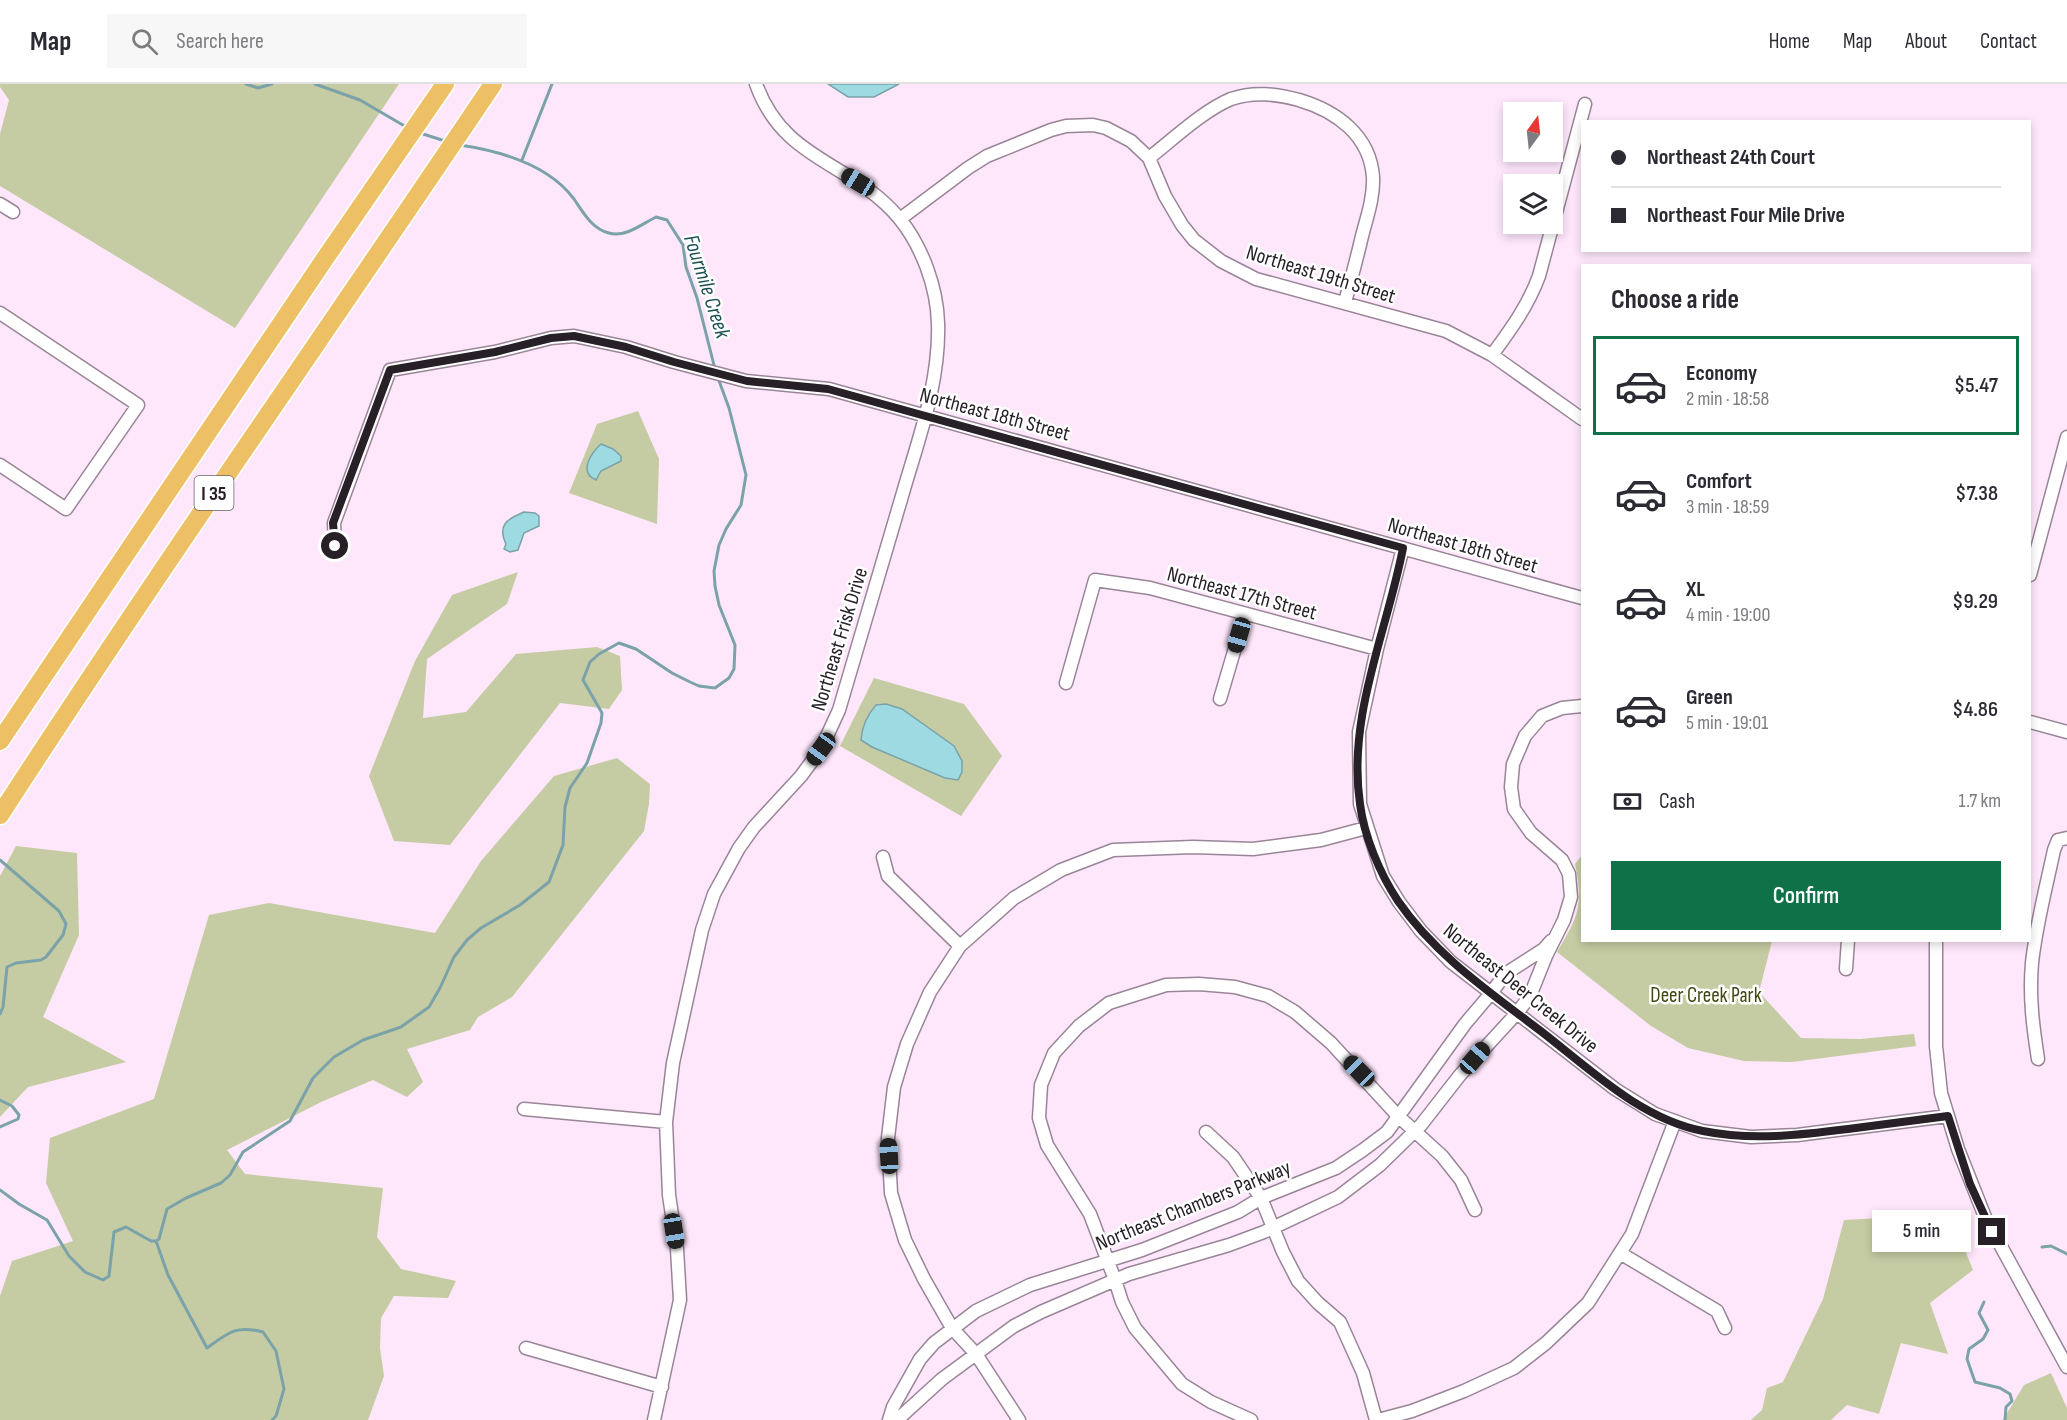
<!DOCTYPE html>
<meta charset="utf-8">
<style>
:root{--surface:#fff;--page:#f7f7f7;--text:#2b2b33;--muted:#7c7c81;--line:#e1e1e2;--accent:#0f7147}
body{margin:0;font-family:"Sofia Sans Condensed",sans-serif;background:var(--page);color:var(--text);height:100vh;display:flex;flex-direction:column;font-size:22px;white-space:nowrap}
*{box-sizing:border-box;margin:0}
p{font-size:20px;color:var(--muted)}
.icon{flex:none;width:33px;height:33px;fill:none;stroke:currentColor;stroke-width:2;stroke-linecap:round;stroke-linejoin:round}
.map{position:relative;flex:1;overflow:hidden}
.drawer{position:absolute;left:1581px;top:180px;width:450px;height:678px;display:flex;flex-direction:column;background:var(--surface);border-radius:0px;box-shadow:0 3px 9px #0003}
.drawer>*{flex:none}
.hud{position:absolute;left:1581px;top:36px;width:450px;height:132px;border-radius:0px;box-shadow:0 3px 9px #0003;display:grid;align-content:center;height:132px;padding:0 30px;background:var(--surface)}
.needle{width:39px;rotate:15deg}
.controls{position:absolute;left:1503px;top:18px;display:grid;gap:12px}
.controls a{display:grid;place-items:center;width:60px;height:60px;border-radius:0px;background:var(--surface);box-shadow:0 3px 9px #0003;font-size:30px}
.end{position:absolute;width:27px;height:27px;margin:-14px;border:8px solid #282027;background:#fff;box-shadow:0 0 0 3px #fff}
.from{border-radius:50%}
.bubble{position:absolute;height:42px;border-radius:0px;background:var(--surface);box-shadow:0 3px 9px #0003;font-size:20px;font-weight:600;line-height:42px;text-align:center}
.car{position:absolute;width:18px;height:36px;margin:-18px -9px;border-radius:8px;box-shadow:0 0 4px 2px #0007;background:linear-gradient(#222 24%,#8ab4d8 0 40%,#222 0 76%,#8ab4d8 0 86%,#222 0)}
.hud b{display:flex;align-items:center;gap:21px;height:57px;font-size:22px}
.hud b+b{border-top:2px solid var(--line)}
.hud i{width:15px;height:15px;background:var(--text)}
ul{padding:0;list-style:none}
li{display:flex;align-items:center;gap:18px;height:99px;margin:0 12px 9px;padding:0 18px;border:3px solid transparent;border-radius:0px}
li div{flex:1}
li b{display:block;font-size:22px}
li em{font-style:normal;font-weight:600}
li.active{border-color:var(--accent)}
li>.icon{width:54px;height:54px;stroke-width:1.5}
h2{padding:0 30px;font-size:27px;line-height:72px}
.pay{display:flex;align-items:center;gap:15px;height:66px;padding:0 30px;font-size:22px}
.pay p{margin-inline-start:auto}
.cta{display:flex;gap:12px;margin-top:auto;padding:12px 30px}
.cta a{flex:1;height:69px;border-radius:0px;background:var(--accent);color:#fff;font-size:24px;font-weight:600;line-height:69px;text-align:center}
header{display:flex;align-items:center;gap:36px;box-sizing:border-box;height:84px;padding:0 30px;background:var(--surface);border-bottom:2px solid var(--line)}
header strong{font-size:28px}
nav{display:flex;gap:33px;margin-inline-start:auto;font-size:21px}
.search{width:420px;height:54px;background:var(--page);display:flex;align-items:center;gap:15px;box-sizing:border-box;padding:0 21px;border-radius:0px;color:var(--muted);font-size:22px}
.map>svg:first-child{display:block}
.green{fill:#c5cca3}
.water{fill:#9edae1;stroke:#7ba2a9;stroke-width:1.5}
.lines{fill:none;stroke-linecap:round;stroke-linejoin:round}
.stream{stroke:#7ba2a9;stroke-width:3}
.minor-casing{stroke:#998597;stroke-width:15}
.highway-casing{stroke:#fff;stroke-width:21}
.minor{stroke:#fff;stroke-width:12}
.highway{stroke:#edc066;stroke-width:18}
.route{stroke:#282027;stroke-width:8}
.labels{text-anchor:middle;stroke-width:5;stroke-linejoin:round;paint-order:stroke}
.shield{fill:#fff;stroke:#686368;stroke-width:1.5}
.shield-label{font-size:20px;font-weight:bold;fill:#282027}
.street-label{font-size:21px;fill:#282027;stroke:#fff}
.park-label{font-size:21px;fill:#424713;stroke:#fff}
.water-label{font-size:22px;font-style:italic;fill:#1d5156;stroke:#fff}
</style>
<header>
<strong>Map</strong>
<div class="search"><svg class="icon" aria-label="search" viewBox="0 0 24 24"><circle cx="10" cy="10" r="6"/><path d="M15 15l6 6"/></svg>Search here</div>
<nav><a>Home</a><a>Map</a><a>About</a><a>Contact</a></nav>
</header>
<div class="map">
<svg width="2067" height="1336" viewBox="0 0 2067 1336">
<rect width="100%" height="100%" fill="#fee7fb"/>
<path class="green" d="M0,0H399L235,244L0,102V50L9,16L0,3Z
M638,327L659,375L657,440L569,409L597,340Z
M518,488L507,520L427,575L423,634L466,628L516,570L597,563L620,572L622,606L609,625L560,619L450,761L394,757L369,692L415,577L452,511Z
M874,594L964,620L1002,672L961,732L840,662Z
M617,674L650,700L649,720L644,747L512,913L478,933L470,946L407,965L423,998L407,1013L373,996L321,1018L227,1066L245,1090L383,1104L377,1153L401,1185L456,1197L448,1214L394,1212L381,1234L380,1264L384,1292L368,1336H0V1212L12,1177L73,1157L46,1099L50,1054L154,1015L209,831L269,819L435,849L481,777L554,692Z
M16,762L77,769L79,851L43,933L126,978L28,1003L0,1033V792Z
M1582,771V856L1772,857L1759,908L1801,954L1860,955L1914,950L1916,962L1792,978L1744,977L1688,964L1651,942L1557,868C1578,832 1584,823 1575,780Z
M1882,1134L1908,1148L1958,1149L1973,1186L1930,1219L1948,1270L1901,1259L1879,1330L1847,1321L1831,1336H1751L1762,1326L1767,1304L1783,1298L1823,1215L1844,1136Z
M2051,1289L2067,1324V1336H2003L2024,1301Z"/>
<path class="water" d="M828,0H899L874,13H848Z
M601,360L613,365L621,372V377L601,387L596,396C578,388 591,369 601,360Z
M524,428L535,429L539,432V442L524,449L518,466L510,468L504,465L506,460C497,441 507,435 524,428Z
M886,620L902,625L954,662L962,677V688L958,696L945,694L872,663L861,656C862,642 867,631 876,621Z"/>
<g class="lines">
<path class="stream" d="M246,0L258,4L272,0
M315,0L360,16L408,44
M420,49L445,57
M460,61C500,67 548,80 574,115C583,128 592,145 609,149C625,154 642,140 656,133L667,136L683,161L686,183L697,214L715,285
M522,76L552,0
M0,776L59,827L66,840L63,851L46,873L41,876L16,879L7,883L3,923L0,930
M0,1016L12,1022L19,1031L18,1035L0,1043
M0,1106L19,1120L47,1136L69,1172L85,1188L103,1196L109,1192L114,1148L126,1143L151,1157H156
M156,1157L159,1155L167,1125L186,1114L221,1099L230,1091L243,1068L290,1037L313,994L334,973L363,956L401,943L429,923L440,904L454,873L467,856L481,844L520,821L549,798L563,761L565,723L570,704L587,679L601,639L602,629L583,596L590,578L599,570L619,559L636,565L672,589L690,598L699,602L715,604L729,594L734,585L735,561L719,521L715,502L714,487L719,461L726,445L741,421L746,391L729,324L718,294
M156,1157L168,1191L207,1264C229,1248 236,1241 263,1248L276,1267L284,1305L276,1332L272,1336
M2042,1163L2051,1162L2067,1170
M1984,1218L1979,1229L1988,1246L1983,1255L1969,1265L1967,1275L1975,1298L2000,1304L2010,1310L2012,1317L2006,1323L2005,1336"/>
<defs>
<path id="minor" d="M1149,74C1172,56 1204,26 1231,15C1254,7 1276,10 1299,16C1336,27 1370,51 1373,93C1374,113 1367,133 1362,152C1357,174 1351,196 1345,218
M0,120L13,128
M900,135L968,84L987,72L1051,46L1066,42L1093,41L1106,44L1131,57L1149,74L1165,112L1182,141L1194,156L1221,177L1256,195L1446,247L1492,271L1582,335
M0,229L138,321L66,425L0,381
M1492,271C1511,245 1528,222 1539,192L1585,20
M335,462L334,439L390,286L495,268L551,254L574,252L626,263L674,278L746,297L829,305L1582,514
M1403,464L1377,565L1359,648L1360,720L1383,792L1399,818L1421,847L1451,878L1615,1005L1655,1030L1702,1047L1751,1053L1797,1051L1948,1032
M2030,491L2067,353
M1066,599L1095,496L1150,504L1377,565
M1220,615L1245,530
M2030,638L2067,648
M883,773L888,792L960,862
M1936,856V962L1941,1009L1958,1065L1985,1133L2067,1283
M1846,885L1848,856
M2038,975C2033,943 2029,912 2032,879C2036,841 2046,804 2054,766L2058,756L2067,754
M524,1025L666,1038
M1206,1048L1233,1073L1261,1114L1283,1168L1298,1197L1318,1219L1340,1238L1363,1289L1376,1336
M1620,1169L1717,1227L1725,1244
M526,1264L662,1303
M654,1336L680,1216L677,1165L669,1111L666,1038L673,979L702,846L714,810L739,764L754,743L801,692L821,665L839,626C860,555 881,484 902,412C918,356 940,299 938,239C937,203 922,162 899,134C851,77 784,78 756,0
M889,1336L893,1323L920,1275L934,1259L976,1227L1030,1201L1142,1166L1238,1128L1261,1114L1336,1084L1363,1066L1387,1048L1465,940L1492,908L1505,890L1544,865L1551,857
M897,1336L942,1295L1014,1242L1041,1228L1129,1190L1229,1161L1264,1148L1338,1113L1380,1081L1421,1041L1460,991L1517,929L1530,912L1546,872L1564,836L1571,813L1569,790L1562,776L1531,749L1514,725L1511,703L1513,680L1525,652L1542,632L1562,624L1582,622
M1019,1336L976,1270L952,1244L924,1195L905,1156L891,1109L888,1054L894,1003L907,960L930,908L960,862L1014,814L1061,786L1113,766L1193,763L1253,765L1321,756L1366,744
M1251,1336L1211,1318L1182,1300L1135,1244L1122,1218L1115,1196L1090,1130L1047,1061L1039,1034L1041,1001L1054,969L1079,942L1109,919L1166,901L1199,900L1235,903L1268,912L1295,928L1331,959L1398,1032L1442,1072L1461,1096L1475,1126
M1378,1336L1412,1327L1464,1307L1514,1284L1546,1259L1588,1219L1632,1150L1675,1037"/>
<path id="highway" d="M0,657L326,173L445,0
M0,731C160,484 329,244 493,0"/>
</defs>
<use href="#minor" class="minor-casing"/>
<use href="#highway" class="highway-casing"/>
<use href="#minor" class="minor"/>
<use href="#highway" class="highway"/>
</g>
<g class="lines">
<path class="route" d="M335,462L333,439L390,286L495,268L551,254L574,252L626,263L674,278L747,297L828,305L1403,464C1387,548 1347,632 1360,720C1364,752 1380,790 1398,817C1435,871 1491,909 1542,948C1591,986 1641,1035 1703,1047C1752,1057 1800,1051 1848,1045C1881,1041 1915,1036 1948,1032L1970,1100L1992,1148"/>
</g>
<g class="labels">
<rect class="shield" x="194.5" y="392" width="39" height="34" rx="4.5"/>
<g class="shield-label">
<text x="214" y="416">I 35</text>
</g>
<g class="street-label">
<text transform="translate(1321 190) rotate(17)" y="7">Northeast 19th Street</text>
<text transform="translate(995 330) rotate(15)" y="7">Northeast 18th Street</text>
<text transform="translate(1463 461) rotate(16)" y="7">Northeast 18th Street</text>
<text transform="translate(1242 509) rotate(15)" y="7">Northeast 17th Street</text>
<text transform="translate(839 555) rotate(-73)" y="7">Northeast Frisk Drive</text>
<text transform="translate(1521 904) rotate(39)" y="7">Northeast Deer Creek Drive</text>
<text transform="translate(1193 1121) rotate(-22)" y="7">Northeast Chambers Parkway</text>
</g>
<g class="park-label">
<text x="1706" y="918">Deer Creek Park</text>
</g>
<g class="water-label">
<text transform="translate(708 202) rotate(72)" y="8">Fourmile Creek</text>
</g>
</g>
</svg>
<div class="controls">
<a><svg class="needle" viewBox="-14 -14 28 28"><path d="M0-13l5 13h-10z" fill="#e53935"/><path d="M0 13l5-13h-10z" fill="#7c7c81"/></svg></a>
<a><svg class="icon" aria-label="layers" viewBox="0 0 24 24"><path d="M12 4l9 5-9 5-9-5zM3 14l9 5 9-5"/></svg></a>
</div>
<i class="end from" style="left:335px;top:462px"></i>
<i class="end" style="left:1992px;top:1148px"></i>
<div class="bubble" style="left:1872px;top:1126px;width:99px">5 min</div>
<i class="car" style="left:858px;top:98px;rotate:301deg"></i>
<i class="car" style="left:1239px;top:551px;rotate:196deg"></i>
<i class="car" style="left:821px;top:665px;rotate:216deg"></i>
<i class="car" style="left:1475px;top:974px;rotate:41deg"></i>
<i class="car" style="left:1359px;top:987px;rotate:315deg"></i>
<i class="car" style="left:889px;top:1072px;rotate:357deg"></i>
<i class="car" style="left:674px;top:1147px;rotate:171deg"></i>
<div class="hud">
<b><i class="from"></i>Northeast 24th Court</b>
<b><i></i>Northeast Four Mile Drive</b>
</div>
<section class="drawer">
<h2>Choose a ride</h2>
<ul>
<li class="active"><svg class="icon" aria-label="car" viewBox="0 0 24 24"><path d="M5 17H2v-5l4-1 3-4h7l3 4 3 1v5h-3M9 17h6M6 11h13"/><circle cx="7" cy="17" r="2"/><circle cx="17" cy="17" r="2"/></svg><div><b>Economy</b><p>2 min · 18:58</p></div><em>$5.47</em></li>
<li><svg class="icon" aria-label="car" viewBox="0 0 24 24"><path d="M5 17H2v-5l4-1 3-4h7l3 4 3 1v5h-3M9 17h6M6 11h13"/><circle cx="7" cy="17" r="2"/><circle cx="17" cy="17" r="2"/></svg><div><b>Comfort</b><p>3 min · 18:59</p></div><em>$7.38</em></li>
<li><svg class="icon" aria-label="car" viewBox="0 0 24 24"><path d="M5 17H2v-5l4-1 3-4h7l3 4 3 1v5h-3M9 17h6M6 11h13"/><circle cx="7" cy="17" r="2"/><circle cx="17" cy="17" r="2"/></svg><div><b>XL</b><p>4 min · 19:00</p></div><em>$9.29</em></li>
<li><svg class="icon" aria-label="car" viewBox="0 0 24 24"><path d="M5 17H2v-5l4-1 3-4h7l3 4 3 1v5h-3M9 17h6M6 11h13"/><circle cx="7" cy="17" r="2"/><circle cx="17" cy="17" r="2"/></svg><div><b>Green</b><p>5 min · 19:01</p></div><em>$4.86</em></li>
</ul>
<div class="pay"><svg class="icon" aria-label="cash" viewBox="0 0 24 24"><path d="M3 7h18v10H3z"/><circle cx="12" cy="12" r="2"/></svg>Cash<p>1.7 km</p></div>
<div class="cta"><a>Confirm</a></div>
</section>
</div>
